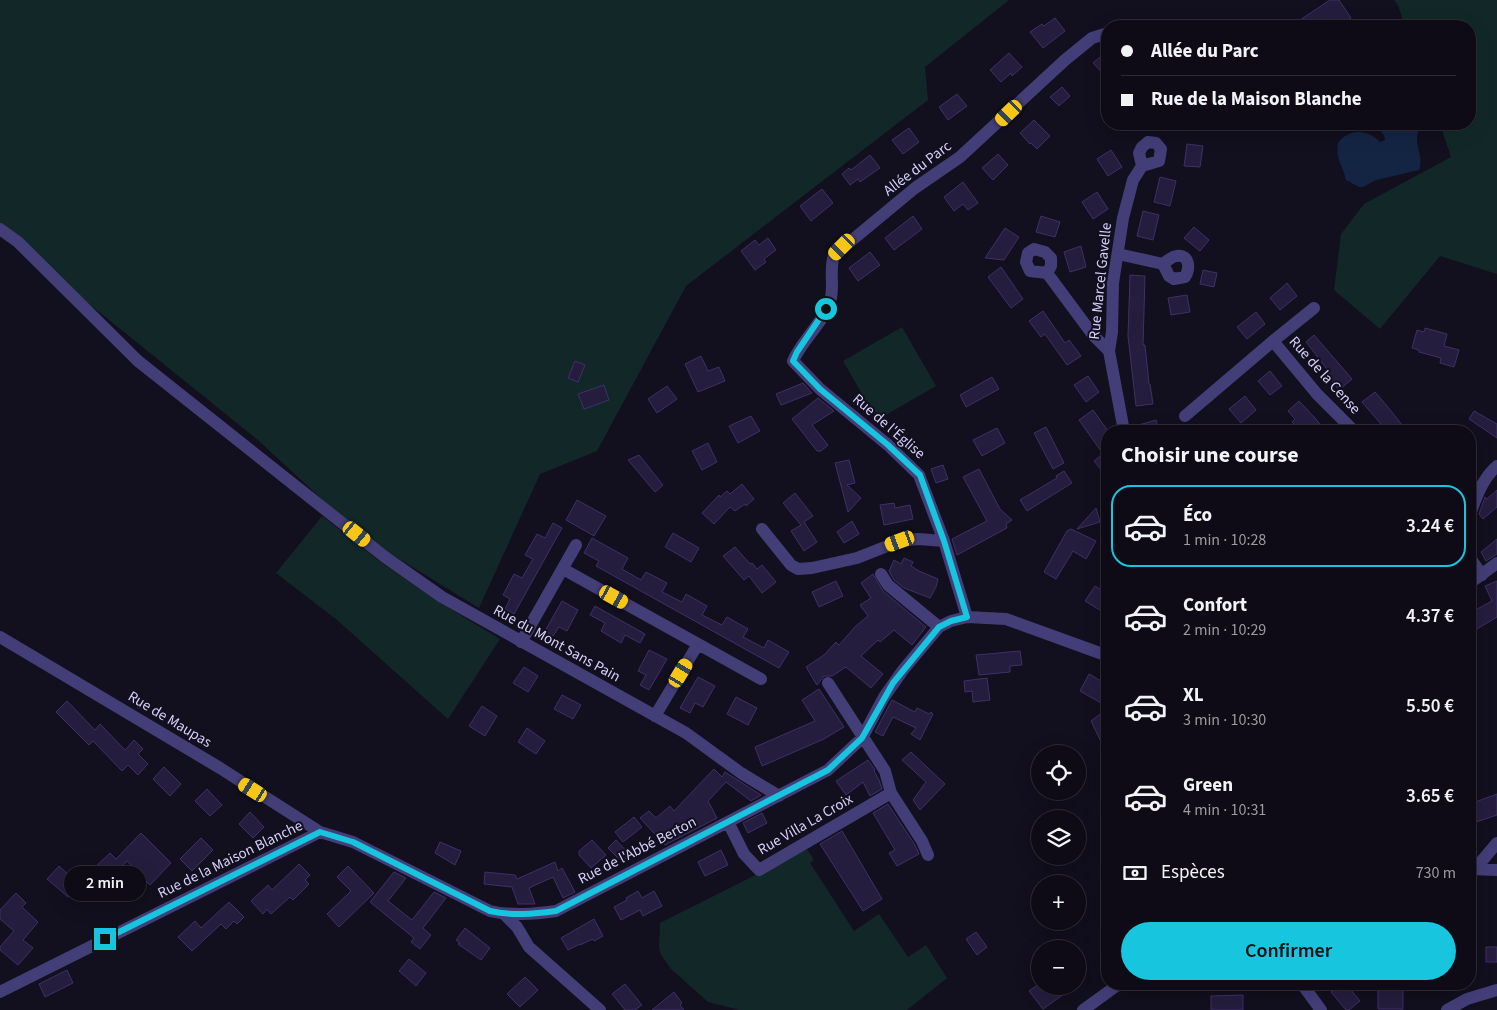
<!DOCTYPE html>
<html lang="fr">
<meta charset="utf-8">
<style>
:root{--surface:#0e0b16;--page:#1c1923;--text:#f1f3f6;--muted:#9b9ba1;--line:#2e2b35;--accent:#18c5df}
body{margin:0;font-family:"Source Sans 3",sans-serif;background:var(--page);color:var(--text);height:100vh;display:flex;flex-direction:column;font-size:19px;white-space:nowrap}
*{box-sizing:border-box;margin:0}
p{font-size:16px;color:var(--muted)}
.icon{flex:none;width:28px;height:28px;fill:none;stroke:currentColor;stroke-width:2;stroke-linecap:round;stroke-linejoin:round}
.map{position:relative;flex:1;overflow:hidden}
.panel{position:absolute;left:1101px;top:425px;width:375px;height:565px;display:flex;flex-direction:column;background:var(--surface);border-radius:20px;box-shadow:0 5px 20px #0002,0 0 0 1px var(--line)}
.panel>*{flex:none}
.top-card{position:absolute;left:1101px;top:20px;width:375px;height:110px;border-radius:20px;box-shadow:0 5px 20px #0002,0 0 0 1px var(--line);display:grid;align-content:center;height:110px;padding:0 20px;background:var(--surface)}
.tools{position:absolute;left:1031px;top:745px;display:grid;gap:10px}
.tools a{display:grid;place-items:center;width:55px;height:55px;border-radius:50%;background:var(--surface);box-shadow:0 5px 20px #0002,0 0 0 1px var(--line);font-size:25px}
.end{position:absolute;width:22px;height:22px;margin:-11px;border:6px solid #18c5df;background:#111;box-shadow:0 0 0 2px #111}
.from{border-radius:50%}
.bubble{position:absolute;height:35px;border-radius:18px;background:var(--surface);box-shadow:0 5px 20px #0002,0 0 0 1px var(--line);font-size:16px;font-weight:600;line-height:35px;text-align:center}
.car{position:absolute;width:15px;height:30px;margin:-15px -8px;border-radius:6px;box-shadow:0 0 4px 1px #0007;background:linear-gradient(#f5c518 24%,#345 0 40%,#f5c518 0 76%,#345 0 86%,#f5c518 0)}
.top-card b{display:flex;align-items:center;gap:18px;height:48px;font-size:19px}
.top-card b+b{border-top:1px solid var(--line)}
.top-card i{width:12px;height:12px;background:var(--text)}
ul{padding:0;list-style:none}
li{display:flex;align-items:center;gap:15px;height:82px;margin:0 10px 8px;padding:0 10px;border:2px solid transparent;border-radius:20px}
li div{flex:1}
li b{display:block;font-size:19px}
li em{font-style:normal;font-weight:600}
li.active{border-color:var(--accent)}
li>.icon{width:45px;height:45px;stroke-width:1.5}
h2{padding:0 20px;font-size:22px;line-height:60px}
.pay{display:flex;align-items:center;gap:12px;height:55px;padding:0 20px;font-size:19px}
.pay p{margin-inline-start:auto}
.action{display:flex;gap:10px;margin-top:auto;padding:10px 20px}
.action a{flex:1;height:58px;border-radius:30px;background:var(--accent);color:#111;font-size:20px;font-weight:600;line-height:58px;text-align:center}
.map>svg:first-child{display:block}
.green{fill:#122828}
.water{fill:#142543}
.building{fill:#241d3d;stroke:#3e3167}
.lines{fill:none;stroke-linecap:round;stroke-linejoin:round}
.minor{stroke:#433e78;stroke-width:12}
.tertiary{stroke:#433e78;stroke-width:12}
.route{stroke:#18c5df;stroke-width:6}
.labels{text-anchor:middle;stroke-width:4;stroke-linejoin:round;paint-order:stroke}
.street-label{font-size:15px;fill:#d7d1fa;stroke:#120f1e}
</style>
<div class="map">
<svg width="1497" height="1010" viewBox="0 0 1497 1010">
<rect width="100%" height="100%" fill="#120f1e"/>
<path class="green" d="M0,0H1009L925,67L928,100L686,286L597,451L540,474L479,608L388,552L328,505L258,440L0,232Z
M1394,0H1497V274L1440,256L1380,329L1334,290L1341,234L1364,204L1451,157L1440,124H1470V26H1405L1398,5Z
M902,327L936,386L877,420L843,361Z
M322,516L382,563L439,602L500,639L448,719L337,620L276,573Z
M807,849L814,860L810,863L854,931L879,914L908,957L926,945L947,978L907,1010H740L708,1002L671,969L661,955L659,947L660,923Z"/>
<path class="water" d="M1374,124H1421C1420,128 1418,132 1417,136C1416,148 1424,159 1419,170L1376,180L1363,187H1359L1346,180C1343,166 1335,158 1338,143C1349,128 1368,129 1380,142L1385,140L1384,135Z"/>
<path class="building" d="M1330,0H1339L1351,18L1338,26H1305L1300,20Z
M1055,18L1065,31L1043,48L1030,32L1042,24L1044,26Z
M1108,50V79L1093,63Z
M1009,53L1022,67L1012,76L1011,73L1001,82L990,70Z
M1062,87L1070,96L1059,106L1050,97Z
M957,94L967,106L948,120L939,107Z
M1034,120L1050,136L1037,149L1031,143L1030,144L1020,133Z
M909,128L919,142L903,154L892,140Z
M1187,144L1203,146L1200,167L1184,166Z
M1111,150L1122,167L1108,176L1097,159Z
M998,154L1008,165L993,180L982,168Z
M870,155L880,168L860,182L858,179L850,185L842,174L849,168L851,170Z
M1160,177L1176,181L1170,206L1154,202Z
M963,182L978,203L968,210L963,204L954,211L944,197Z
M822,189L833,203L811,221L800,206Z
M1097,192L1108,209L1093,219L1082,202Z
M1143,211L1159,215L1153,240L1137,236Z
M913,216L922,229L894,250L885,238Z
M1041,216L1060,222L1055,237L1036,232Z
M1194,227L1209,240L1200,251L1184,238Z
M1005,228L1019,237L1004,260L985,258Z
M768,238L776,250L764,259L766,262L755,270L741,251L755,240L759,245Z
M1081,246L1086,267L1070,272L1064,252Z
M870,252L880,265L858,281L849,268Z
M1001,267L1023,299L1011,308L988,277Z
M1203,270L1217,273L1214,287L1200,284Z
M1130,275L1145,276L1143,345H1145L1149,384H1150L1153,404L1136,406L1128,336Z
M1287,283L1297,296L1280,310L1270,298Z
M1187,295L1190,312L1171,315L1168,298Z
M1043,311L1065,343L1069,340L1081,356L1067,365L1045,334L1041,337L1029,321Z
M1256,312L1265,324L1247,339L1237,327Z
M1425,328L1447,334L1444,346L1459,350L1454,367L1440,363L1441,358L1419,352V350L1412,348L1417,330L1424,332Z
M1314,335L1352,379L1339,390L1327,375L1330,373L1306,342Z
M701,356L708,371L719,367L725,381L698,392L685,364Z
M575,361L585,365L578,382L568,378Z
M1270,371L1282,386L1270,395L1258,381Z
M1088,376L1099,392L1086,402L1074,385Z
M992,377L999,389L966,407L960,395Z
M803,383L812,393L781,405L776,394Z
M604,385L609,400L584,409L578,394Z
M667,386L677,399L657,413L648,399Z
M1375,392L1387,406L1407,431H1387L1362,402Z
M1245,396L1256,410L1241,423L1229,409Z
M818,398L834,411L812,425L828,445L821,451H817L792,419Z
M1299,401L1315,418L1325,431H1301L1292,422L1295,419L1288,411Z
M1093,410L1108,431V478L1094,461L1103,454L1079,420Z
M1474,411L1497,424V438L1469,419Z
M751,416L760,431L738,443L729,426Z
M1156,420L1159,431H1132V427Z
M1046,427L1064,463L1053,469L1034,433Z
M997,428L1005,443L982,456L973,440Z
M708,443L717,462L702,470L692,451Z
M639,455L663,485L655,492L628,460Z
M849,460L855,483L847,485L861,498L848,512L835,463Z
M943,465L948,479L936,483L931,469Z
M979,469L1000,509L1012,520L1006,524L1007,528L957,555L952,539L987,521L963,477Z
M1064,471L1072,483L1027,511L1020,500L1057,478L1056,476Z
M742,484L754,499L746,506L745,504L735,511L730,507L714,524L702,513L719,495L720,497L727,491L730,494Z
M1497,490V507L1483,519L1479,514L1485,497L1487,499Z
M795,493L813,516L804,522L817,542L804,551L791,531L801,525L783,503Z
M577,500L606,516L594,536L566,520Z
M894,503L895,508L910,505L913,519L884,525L880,505Z
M1096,508L1100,522L1077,529Z
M852,521L859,534L844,543L837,532Z
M553,523L562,528L514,614L505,609L510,599L503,595L514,574L522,578L533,559L525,555L537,534L545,538Z
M1071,529L1096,541L1086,559L1073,551L1056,579L1044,572L1067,531Z
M673,533L699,548L691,562L665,547Z
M592,538L628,558L622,569L641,580L646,572L667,583L662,592L682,602L686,594L707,606L702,615L722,625L727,617L748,629L743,637L764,648L768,640L789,652L779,668L596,566L599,561L584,553Z
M1497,539V554L1486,561L1481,552Z
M735,547L750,564L752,563L757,569L762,565L776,582L762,593L749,576L744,580L723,556Z
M904,558L913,562L911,566L919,571L938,579L936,587L930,598L904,588L894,580L889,571L894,560L901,564Z
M873,574L883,591L926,627L912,645L894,630L880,642L878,640L861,656L883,674L871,688L846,667L832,676H824L817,685L806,667L824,655L836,642L839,645L856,626L868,616L860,605L871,598L861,583Z
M836,581L843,596L819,607L812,592Z
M1497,581V617L1470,633V613L1492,601L1485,586Z
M1095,586L1108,594V605L1103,612L1085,601Z
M562,601L578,610L567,631L559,627L553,636L545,631Z
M595,606L645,634L640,643L625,635L621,643L601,631L605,623L590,615Z
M649,650L667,659L649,690L640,685L646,675L638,671Z
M1020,651L1022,665L1010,666V672L979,675L976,655Z
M524,667L538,676L528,692L513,683Z
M1089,674L1108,685V707L1080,691Z
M698,677L715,686L703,707L695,703L690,713L680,708Z
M987,678L990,700L973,702L972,691L965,692L964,681Z
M819,689L844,727L824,739L762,766L755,747L815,721L802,700Z
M562,695L581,705L573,719L554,709Z
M736,697L757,708L748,725L727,714Z
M892,700L915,712L917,708L929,714L931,712L933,714L920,740L911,734L916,728L893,717L883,736L875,732Z
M67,701L95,730L100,724L125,750L134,740L143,749L138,754L148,764L138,775L128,765L122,771L93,741L89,745L56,712Z
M482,706L497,716L485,736L469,726Z
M1103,712L1108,717V756L1091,721Z
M527,728L545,741L536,754L518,742Z
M911,752L945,784L920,810L913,800L926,782L902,760Z
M868,760L875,770L874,771L879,780L882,789L870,796L863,782L846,795L836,781Z
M164,767L181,784L170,796L153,779Z
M714,769L722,777L725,772L761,795L751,801L726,782L708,801L717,818L665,845L640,818L649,811L656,818L670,806L674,811Z
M207,789L222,805L210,816L195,801Z
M1497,794V815L1470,824V804Z
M888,804L915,845L919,854L897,866L889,853L895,850L873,813Z
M250,812L264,827L253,838L239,824Z
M762,813L767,823L748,833L743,823Z
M634,817L642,827L623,842L615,832Z
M842,831L882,899L863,911L820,844Z
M141,833L171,863L150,885L127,861L104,885L91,871L110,853L116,859Z
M201,838L213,850L192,871L180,859Z
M592,840L606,855L591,868L579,855V851Z
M616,840L630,855L622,862L608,848Z
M440,842L461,851L455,865L435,853Z
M721,850L728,865L705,876L698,862Z
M555,862L558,871L562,868L575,892L563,898L553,877L529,888L535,904H518L512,887L484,884L485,872L515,875L517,879Z
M299,864L310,875L305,880L309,884L293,900L290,897L271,914L267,909L263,914L251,901L268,885L272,890Z
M59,866L79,884L68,897L47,879Z
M348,866L374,893L339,927L327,914L351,891L337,877Z
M394,872L406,878L388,901L412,920L434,892L446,898L423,928L431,935L420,949L411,942L414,938L370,902Z
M638,891L642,898L654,891L662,906L643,916L640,910L621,920L614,907L627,900L626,898Z
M16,893L26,903L22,907L38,922L23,940L33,948L18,965L0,950V947L14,931L0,919V910Z
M229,902L244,917L237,924L234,921L226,929L221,924L192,951L178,937L195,921L201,928Z
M594,919L603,936L594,941L593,939L580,945V944L568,950L561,938Z
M465,928L490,948L481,960L458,944L460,943L456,940Z
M976,932L987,947L977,955L966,939Z
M1486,947H1497V962H1486Z
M409,959L426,973L416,986L399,971Z
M67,970L73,983L45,997L39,984Z
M525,977L538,990L520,1007L507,994Z
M625,984L642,1005L635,1010H625L612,994Z
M1039,984L1040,986H1075L1043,1009L1029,991Z
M1341,984H1346L1360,1001L1349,1010H1346L1331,992Z
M1378,990H1403V1009H1378Z
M674,992L682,1003L680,1005L684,1010H652Z
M1243,995V1010H1211V996Z"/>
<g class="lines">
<path class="minor" d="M0,229L18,242L138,361L385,557L442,597L686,733L741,773L779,796
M1118,254L1163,264L1169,276L1174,279L1185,277C1190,269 1190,254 1177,256C1172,256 1167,261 1163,264
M1047,273L1030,271L1026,262L1028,253L1034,249L1045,252L1051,258V266L1047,273L1093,335L1109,351
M1273,341L1314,308
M1185,416L1273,341L1317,394L1354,431
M1124,431L1109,351L1112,332L1113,283L1123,218L1133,180L1142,166L1139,153L1142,147L1148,142L1156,143L1161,149L1159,161L1142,166
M1470,514C1477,496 1482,479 1497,466
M762,529L791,565L798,569L812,568L857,558L900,541L918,539L944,541
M1470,558L1482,575
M563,569L761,679
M881,574L888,585L939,627
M967,617L944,541L919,475L888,445L820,389L793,361C802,340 826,320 831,298C834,283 829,270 834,255L915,188L960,157L1065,60L1092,38L1108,33
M0,637L220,768L320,832
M521,642L576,545
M828,683L885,771L891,793L922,841L928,855
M655,716L698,644
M728,822L744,854L759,870L891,793
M1470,869L1497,870
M1475,869L1497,843
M505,915L517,927L529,947L600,1010
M0,992L320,832L353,842L490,911C512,916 534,914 556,911L828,770L862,738L884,697L903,670L939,627L951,621L967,617L1006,619L1108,656"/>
<path class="tertiary" d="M1470,583L1497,563
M1302,984L1321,1010
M1083,1010L1119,984
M1447,1010L1467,999L1497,990"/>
</g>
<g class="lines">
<path class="route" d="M105,939L320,832L353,842L490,911C512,916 534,914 556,911L828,770L862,738L893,683L939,627L951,621L967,617L944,541L920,475L888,445L820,389L793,361L797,352L826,309"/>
</g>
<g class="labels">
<g class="street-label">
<text transform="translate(917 168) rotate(-37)" y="5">Allée du Parc</text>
<text transform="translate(1100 281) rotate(-84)" y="5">Rue Marcel Gavelle</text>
<text transform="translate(1325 375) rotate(48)" y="5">Rue de la Cense</text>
<text transform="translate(889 426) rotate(41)" y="5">Rue de l'Église</text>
<text transform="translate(557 643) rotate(29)" y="5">Rue du Mont Sans Pain</text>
<text transform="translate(170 719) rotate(31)" y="5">Rue de Maupas</text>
<text transform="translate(805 824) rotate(-30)" y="5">Rue Villa La Croix</text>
<text transform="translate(637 850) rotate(-27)" y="5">Rue de l'Abbé Berton</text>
<text transform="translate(230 859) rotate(-26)" y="5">Rue de la Maison Blanche</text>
</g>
</g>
</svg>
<div class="tools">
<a><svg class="icon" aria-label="locate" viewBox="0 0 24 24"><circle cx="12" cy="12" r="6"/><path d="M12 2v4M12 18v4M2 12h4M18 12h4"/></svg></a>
<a><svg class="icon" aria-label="layers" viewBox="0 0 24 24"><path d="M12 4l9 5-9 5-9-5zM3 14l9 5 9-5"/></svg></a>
<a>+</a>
<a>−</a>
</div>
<i class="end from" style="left:826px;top:309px"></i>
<i class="end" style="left:105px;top:939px"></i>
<div class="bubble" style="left:64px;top:866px;width:82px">2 min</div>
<i class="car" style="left:1009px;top:113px;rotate:226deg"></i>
<i class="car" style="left:842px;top:247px;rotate:225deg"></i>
<i class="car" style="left:357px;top:534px;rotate:129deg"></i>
<i class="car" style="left:900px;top:541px;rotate:250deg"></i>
<i class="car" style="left:614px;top:597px;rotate:119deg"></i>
<i class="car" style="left:681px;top:673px;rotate:31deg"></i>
<i class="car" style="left:253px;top:790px;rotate:302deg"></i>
<div class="top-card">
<b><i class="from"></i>Allée du Parc</b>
<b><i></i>Rue de la Maison Blanche</b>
</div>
<section class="panel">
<h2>Choisir une course</h2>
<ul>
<li class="active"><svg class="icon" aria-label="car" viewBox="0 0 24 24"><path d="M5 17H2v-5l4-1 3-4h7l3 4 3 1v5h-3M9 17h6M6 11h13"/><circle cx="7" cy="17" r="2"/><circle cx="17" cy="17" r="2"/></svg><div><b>Éco</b><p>1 min · 10:28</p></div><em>3.24 €</em></li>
<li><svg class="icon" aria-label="car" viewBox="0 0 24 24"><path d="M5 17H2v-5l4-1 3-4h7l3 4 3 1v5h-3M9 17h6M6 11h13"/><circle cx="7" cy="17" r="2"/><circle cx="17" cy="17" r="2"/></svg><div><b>Confort</b><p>2 min · 10:29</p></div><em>4.37 €</em></li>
<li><svg class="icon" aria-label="car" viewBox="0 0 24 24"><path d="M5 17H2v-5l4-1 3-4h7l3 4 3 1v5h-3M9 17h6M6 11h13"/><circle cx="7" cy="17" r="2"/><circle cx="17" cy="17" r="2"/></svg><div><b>XL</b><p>3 min · 10:30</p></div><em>5.50 €</em></li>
<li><svg class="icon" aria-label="car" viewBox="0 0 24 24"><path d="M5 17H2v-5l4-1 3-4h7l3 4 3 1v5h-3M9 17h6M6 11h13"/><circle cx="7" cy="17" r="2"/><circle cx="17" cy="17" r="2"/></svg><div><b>Green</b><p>4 min · 10:31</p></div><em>3.65 €</em></li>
</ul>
<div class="pay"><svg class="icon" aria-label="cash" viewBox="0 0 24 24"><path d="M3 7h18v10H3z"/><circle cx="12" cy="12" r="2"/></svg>Espèces<p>730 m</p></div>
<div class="action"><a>Confirmer</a></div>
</section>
</div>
